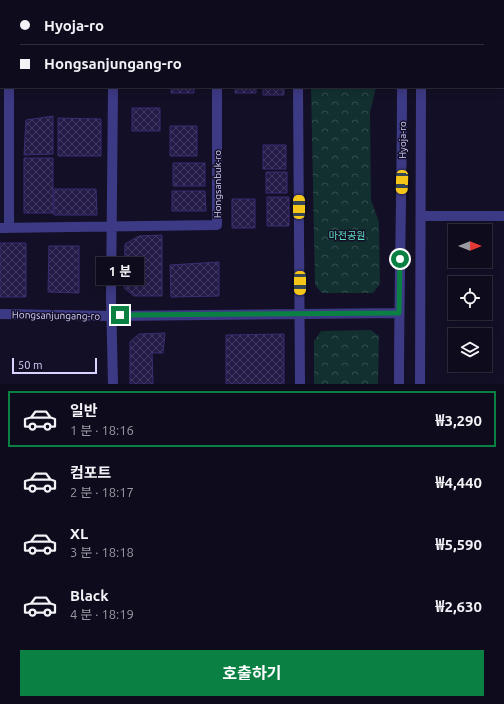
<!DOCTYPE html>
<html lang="ko">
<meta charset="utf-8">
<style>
:root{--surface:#0e0b1c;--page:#171425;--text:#f1f3f6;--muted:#9b9ba3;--line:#2e2b3b;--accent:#0b8043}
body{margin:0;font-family:Ubuntu,"Noto Sans KR",sans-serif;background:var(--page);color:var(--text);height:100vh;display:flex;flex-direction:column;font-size:15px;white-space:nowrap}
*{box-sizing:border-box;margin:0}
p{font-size:13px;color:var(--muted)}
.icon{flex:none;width:22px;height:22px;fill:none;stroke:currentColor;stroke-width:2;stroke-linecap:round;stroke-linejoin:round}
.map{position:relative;height:384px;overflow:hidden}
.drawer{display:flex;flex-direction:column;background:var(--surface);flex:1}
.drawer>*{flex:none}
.top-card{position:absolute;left:0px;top:0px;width:504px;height:88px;box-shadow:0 2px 10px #0003,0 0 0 1px var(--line);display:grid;align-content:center;height:88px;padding:0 20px;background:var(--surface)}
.needle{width:26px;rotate:90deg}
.tools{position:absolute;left:448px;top:224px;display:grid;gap:8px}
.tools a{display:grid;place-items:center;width:44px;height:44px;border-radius:0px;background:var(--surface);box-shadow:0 2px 10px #0003,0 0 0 1px var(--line);font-size:20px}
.scale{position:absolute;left:12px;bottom:10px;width:85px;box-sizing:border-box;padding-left:4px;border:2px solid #d9d4ff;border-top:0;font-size:11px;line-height:14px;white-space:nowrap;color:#d9d4ff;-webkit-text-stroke:3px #130f26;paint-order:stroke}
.end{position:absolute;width:18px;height:18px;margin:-9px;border:5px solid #0b8043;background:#fff;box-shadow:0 0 0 2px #fff}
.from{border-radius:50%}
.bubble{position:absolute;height:28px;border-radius:0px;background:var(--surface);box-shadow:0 2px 10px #0003,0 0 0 1px var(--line);font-size:13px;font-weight:700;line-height:28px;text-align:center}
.car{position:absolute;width:12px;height:24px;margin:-12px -6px;border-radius:5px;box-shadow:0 0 3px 1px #0007;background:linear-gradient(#f5c518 24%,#345 0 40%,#f5c518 0 76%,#345 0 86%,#f5c518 0)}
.top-card b{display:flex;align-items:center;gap:14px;height:38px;font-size:15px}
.top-card b+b{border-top:1px solid var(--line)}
.top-card i{width:10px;height:10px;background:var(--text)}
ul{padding:7px 0 0;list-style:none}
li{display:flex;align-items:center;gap:12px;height:56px;margin:0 8px 6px;padding:0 12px;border:2px solid transparent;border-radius:0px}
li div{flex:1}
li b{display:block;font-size:15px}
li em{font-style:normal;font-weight:700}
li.on{border-color:var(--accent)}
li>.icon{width:36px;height:36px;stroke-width:1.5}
.cta{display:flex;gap:8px;margin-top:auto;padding:8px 20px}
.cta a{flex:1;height:46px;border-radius:0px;background:var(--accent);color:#fff;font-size:16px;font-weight:700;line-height:46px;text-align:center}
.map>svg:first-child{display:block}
.forest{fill:url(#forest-crowns)}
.building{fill:url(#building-cross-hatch);stroke:#3b2d73}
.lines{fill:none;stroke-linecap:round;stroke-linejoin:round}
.minor{stroke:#3d3a85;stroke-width:10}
.route{stroke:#0b8043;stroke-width:5}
.labels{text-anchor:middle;stroke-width:3;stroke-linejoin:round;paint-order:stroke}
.street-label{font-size:10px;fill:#d9d4ff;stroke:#130f26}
.park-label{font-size:10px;fill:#5fe0c0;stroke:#130f26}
</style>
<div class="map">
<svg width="504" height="384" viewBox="0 0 504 384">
<defs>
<pattern id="forest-crowns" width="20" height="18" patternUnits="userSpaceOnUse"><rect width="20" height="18" fill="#12302f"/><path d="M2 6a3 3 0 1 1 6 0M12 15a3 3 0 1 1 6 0" fill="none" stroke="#344d4e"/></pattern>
<pattern id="building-cross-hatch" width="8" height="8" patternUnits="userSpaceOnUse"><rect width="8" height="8" fill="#241b47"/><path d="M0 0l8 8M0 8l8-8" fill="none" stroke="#433b63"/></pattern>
</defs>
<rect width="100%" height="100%" fill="#130f26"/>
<path class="forest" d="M311,87H376L370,112L371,200L379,222L380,284L373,293H322L315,285Z
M371,330L379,336L378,384H314V341L321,331Z"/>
<path class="building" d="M232,0H285V1H232Z
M171,87H194V93H171Z
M235,87H256V93H235Z
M263,87H284V95H263Z
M132,108H160V131H132Z
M53,116V154L24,155L26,120Z
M58,118L101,119V156H58Z
M170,126H197V156H170Z
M263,145H286V169H263Z
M24,158H53V213H24Z
M173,163H205V186H173Z
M266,172H287V193H266Z
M54,189H96L97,215H54Z
M172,191H205L206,211H172Z
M267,197H289V226H267Z
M232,199H255V228H232Z
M162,235V296H134L124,288L125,244L139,236Z
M0,243H26V297H0Z
M49,246H79V293L48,292Z
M219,262V296L171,297L170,265Z
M165,333L163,353H152L153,384H130V342L139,334Z
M284,334V384H226V335Z"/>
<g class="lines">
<path class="minor" d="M217,0V1
M297,0V1
M402,0V1
M9,1V0
M114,1V0
M421,1V0
M298,87L300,384
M421,216H504
M0,228L217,225V87
M9,228V87
M0,314L111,316L399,313
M113,384L111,298L113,87
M399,384C399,285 402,186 402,87
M420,384L421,87"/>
</g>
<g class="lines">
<path class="route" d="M120,315L399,313L400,259"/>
</g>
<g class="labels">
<g class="street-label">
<text transform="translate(402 140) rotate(-90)" y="4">Hyoja-ro</text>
<text transform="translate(217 184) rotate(-90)" y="4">Hongsanbuk-ro</text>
<text transform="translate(56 315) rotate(1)" y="4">Hongsanjungang-ro</text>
</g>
<g class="park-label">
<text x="347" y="239">마전공원</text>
</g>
</g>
</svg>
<div class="tools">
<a><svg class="needle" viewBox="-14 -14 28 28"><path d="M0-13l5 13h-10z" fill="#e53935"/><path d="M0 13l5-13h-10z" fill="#9b9ba3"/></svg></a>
<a><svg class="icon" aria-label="locate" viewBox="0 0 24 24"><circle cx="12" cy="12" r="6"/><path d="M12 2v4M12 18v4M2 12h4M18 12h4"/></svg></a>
<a><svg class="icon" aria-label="layers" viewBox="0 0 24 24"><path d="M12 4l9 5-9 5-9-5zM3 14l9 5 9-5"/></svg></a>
</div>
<div class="scale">50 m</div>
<i class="end from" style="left:400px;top:259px"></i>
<i class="end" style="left:120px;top:315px"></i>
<div class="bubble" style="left:96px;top:257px;width:48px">1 분</div>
<i class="car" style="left:402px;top:182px;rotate:182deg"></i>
<i class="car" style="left:299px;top:207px;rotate:0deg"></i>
<i class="car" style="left:300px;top:283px;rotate:180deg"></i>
<div class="top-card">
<b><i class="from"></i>Hyoja-ro</b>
<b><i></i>Hongsanjungang-ro</b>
</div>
</div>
<section class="drawer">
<ul>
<li class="on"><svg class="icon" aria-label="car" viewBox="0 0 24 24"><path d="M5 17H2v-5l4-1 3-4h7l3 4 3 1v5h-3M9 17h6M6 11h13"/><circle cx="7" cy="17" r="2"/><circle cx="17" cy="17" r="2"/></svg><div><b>일반</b><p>1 분 · 18:16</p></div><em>₩3,290</em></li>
<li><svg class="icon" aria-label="car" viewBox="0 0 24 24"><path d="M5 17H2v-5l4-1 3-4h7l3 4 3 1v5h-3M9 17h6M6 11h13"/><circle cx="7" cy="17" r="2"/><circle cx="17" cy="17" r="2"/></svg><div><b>컴포트</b><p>2 분 · 18:17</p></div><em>₩4,440</em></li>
<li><svg class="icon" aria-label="car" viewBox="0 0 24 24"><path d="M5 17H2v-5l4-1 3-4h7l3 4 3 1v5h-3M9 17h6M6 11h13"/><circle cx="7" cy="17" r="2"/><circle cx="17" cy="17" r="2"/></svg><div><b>XL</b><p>3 분 · 18:18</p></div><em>₩5,590</em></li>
<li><svg class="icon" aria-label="car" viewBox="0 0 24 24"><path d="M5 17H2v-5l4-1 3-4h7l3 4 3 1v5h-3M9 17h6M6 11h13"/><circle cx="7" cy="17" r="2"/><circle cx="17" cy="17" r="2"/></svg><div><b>Black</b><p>4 분 · 18:19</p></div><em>₩2,630</em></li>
</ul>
<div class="cta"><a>호출하기</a></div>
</section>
